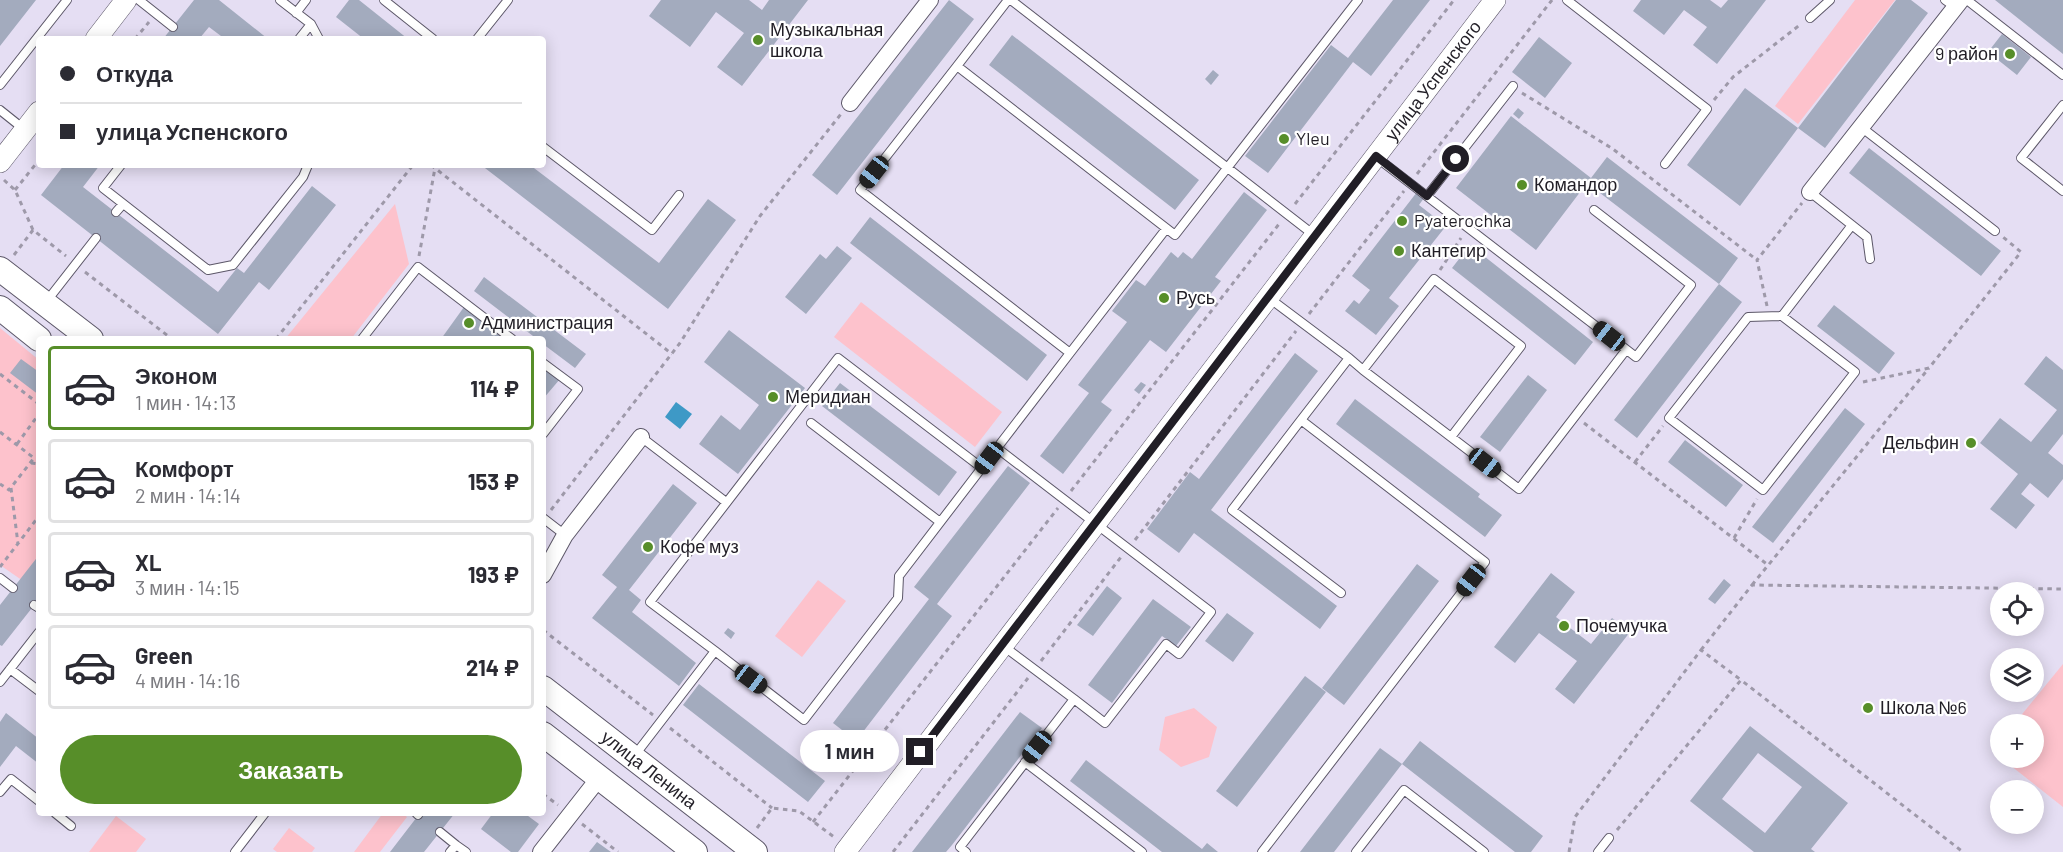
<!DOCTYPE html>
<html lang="ru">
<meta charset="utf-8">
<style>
:root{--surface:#fff;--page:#f7f7f7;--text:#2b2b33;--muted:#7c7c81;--line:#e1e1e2;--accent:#578e29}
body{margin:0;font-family:Barlow,sans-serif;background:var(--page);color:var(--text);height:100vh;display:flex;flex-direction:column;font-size:22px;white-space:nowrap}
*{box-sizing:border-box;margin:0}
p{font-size:20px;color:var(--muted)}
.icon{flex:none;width:33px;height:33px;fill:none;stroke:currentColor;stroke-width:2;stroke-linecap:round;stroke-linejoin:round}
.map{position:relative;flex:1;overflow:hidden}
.drawer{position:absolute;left:36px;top:336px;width:510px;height:480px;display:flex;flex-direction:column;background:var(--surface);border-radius:6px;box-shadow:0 3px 15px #0003}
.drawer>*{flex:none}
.banner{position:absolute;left:36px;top:36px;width:510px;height:132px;border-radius:6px;box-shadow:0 3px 15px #0003;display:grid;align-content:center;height:132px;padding:0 24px;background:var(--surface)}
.buttons{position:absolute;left:1990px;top:582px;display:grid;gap:12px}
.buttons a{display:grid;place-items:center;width:54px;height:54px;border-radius:50%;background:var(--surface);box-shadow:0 3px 15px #0003;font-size:30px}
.end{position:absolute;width:27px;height:27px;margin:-14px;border:8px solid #211e26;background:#fff;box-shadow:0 0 0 3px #fff}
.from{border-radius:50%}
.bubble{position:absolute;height:42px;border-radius:21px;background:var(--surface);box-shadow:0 3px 15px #0003;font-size:20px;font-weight:700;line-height:42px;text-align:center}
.car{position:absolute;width:18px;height:36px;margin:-18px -9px;border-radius:8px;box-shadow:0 0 4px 2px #0007;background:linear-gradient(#222 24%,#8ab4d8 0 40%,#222 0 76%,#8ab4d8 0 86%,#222 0)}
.banner b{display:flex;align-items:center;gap:21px;height:57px;font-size:22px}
.banner b+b{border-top:2px solid var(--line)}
.banner i{width:15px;height:15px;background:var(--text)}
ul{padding:10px 0 0;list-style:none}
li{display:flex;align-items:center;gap:18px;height:84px;margin:0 12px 9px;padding:0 12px;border:3px solid var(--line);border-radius:6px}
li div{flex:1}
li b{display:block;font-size:22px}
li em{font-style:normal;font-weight:700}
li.selected{border-color:var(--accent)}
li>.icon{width:54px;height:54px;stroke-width:1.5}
.primary-button{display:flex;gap:12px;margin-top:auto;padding:12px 24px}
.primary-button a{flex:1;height:69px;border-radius:36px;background:var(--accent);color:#fff;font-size:24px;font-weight:700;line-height:69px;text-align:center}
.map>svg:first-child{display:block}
.green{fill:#fdc2cc}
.water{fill:#3e99c6}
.building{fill:#a3abbe;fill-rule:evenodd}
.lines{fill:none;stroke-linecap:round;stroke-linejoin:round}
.service-casing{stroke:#5c5768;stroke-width:10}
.minor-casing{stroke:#5c5768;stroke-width:18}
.tertiary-casing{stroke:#5c5768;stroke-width:22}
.secondary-casing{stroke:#5c5768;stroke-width:26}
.path{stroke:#9e99a9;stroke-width:3;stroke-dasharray:4.5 4.5;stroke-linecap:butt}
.service{stroke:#fff;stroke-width:8}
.minor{stroke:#fff;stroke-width:16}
.tertiary{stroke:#fff;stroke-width:21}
.secondary{stroke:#fff;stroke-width:24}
.route{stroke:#211e26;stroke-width:8}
.poi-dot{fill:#578e29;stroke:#fff;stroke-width:2}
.labels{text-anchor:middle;stroke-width:4.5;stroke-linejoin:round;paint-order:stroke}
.poi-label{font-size:18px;fill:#211e26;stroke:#fff;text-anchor:start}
.street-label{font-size:18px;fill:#211e26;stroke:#fff}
</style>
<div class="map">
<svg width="2063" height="852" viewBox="0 0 2063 852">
<rect width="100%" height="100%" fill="#e5def3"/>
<path class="green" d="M1855,0H1895L1798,124L1775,106Z
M395,204L409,264L351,339H285Z
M861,302L1002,412L975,447L834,337Z
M0,328L39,360V566L26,583L0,565Z
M818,580L846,601L802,657L775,636Z
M2063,664V807L2001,758H2034V724H2014Z
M1194,708L1217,727L1209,757L1181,767L1159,750L1165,717Z
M383,813H402L407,817L380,852H354Z
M116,816L146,839L136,852H89Z
M289,828L315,848L312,852H277L273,849Z"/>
<path class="water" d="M676,402L692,414L680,429L665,417Z"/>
<path class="building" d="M0,0H36L0,46Z
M194,0H219L268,39H225L209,27L199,39H163Z
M349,0H359L408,39H364L336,17Z
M661,0H749L762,10L769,0H808L742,86L717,67L744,33L716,12L690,47L649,16Z
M949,0L974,19L837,195L812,175Z
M1393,0H1430L1371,76L1353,62L1268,173L1245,156L1331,45L1348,58Z
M1641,0H1710L1721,8L1728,0H1766L1717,64L1693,45L1707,27L1684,10L1664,35L1633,11Z
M1896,0H1911L1928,13L1825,148L1798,128Z
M1995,0H2063V54Z
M2002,34L2031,57L2017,75L1988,52Z
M1012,35L1199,180L1175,210L989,65Z
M1539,37L1572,63L1545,98L1512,72Z
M1213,70L1219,75L1211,85L1205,79Z
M1745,88L1798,128L1740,206L1687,165Z
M1518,108L1524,113L1519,119L1513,114Z
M1511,116L1591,178L1607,157L1738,258L1719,284L1587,183L1536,250L1456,188Z
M1869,148L2001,251L1981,276L1849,173Z
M64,165H100L83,187L218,292L237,268L244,273L312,186L336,205L269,290L259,282L218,334L41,195Z
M481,165H530L659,263L708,199L736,220L668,309Z
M1244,192L1267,210L1215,277L1221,281L1166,352L1150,340L1101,402L1112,410L1063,474L1040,456L1089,393L1078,385L1127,322L1112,311L1136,280L1145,286L1171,252L1178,258L1183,252L1192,259Z
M1417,192L1424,198L1419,205L1446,226L1389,298L1399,306L1376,335L1345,311L1354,300L1359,304L1370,290L1352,276Z
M870,217L1047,355L1027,381L850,243Z
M1470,245L1593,342L1575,365L1452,268Z
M837,246L852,258L806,314L785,297L820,254L826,259Z
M484,277L586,354L575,368L543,344V339H537L474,291Z
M1719,284L1742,302L1637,438L1614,420Z
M1834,305L1895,353L1879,374L1817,326Z
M464,307L506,339H441Z
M729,330L805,388L738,474L699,444L721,415L740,430L759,405L704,362Z
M1295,353L1318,371L1211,510L1337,606L1320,629L1194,533L1179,553L1147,529L1190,472L1199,479Z
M2046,356L2063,370V434L2048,453L2063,465V479L2048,498L2030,483L2021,494L2035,505L2016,529L1990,509L2018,474L1980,443L2000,418L2031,442L2057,410L2024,384Z
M21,359L39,372V395L10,373Z
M543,367L560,379L543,399Z
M1528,375L1547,390L1500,452L1480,437Z
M1141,382L1146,385L1139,394L1134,390Z
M840,383L957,472L939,496L822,406Z
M1355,399L1480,494L1478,497L1502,515L1485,537L1336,424Z
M1845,408L1865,424L1773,543L1752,527Z
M1685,440L1743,485L1726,507L1668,462Z
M1008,466L1030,483L937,604L952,616L856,741L833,723L929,599L914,587Z
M673,484L697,503L629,590L641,600L632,612L696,663L679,686L592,618L617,587L602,575Z
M39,555V599L2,646L0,645V605Z
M1417,564L1439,581L1344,705L1322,688Z
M1551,573L1575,592L1556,617L1591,644L1612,618L1630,632L1574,704L1555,689L1577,661L1539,633L1515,663L1494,647Z
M1724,579L1731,585L1715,604L1708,599Z
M1107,586L1122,598L1093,636L1077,625Z
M1153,599L1191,627L1176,646L1162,636L1112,703L1088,685Z
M1227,613L1254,633L1233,662L1205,641Z
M728,628L735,633L731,639L724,633Z
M1305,676L1326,692L1237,807L1216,791Z
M699,684L825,781L808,802L683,705Z
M1020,712L1042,728L952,845L946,852H912Z
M6,713L39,739V764L16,746L0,767V722Z
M1750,726L1848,803L1811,849L1815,852H1754L1690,801ZM1758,753L1802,787L1765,833L1722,799Z
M1420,741L1543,836L1531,852H1515L1402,764Z
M1380,748L1402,764L1334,852H1300Z
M1086,760L1202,849L1207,843L1218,852H1162L1070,781Z
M420,813H455L424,852H390Z
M493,813H524L539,824L518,852H511L481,829Z
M597,842L611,852H589Z"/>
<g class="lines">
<defs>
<path id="service" d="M139,0L173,27
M280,0L311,24L319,39
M384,0L433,39
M1008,0L957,66L1175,235L1358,0
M1011,0L1314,235
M1567,0L1707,109L1665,164
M1945,0L1955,7
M1967,0L2063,75
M296,13L306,0
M1810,18L1830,0
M299,39L311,24
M477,39L508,0
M957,66L860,190L1070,353L1166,229
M0,85L67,0
M2063,105L2021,158L2063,191
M0,110L25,130
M1861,127L1995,231
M543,147L652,230L679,195
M1376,157L1636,357L1691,285L1594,210
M121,165L103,188L208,270L233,265L303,177L308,165
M1810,192L1867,237L1870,259
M1427,196L1513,86
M116,212L123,204
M46,302L96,238
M1782,316L1855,372L1763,490L1669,418L1748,317L1782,316L1852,225
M362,339L418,267L512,339
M1070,353L997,448L1211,612L1179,654L1166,644L1105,723L1074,699
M1349,358L1363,370L1434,279L1521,346L1451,437L1363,370
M543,363L578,389L543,434
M1301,420L1232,510L1341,593
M811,423L940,522
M641,437L726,502
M1451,437L1519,489L1626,350
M543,518L565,535
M0,578L13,588
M34,605L39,608
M715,651L650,602L838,358L982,468
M10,669L39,691
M0,682L39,632
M635,755L715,651L804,720L898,598L899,576L997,448
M1025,762L1142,852
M0,792L11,779L39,801
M55,813L71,826
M416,813L418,815
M440,832L456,845
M235,852L265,813
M450,852L456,845L466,852
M966,852L960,847L1074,699L1002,645
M1262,852L1485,562L1301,420L1349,358L1269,298
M1356,852L1404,790L1484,852
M1598,852L1609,838"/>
<path id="minor" d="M850,103L930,0
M1810,192L1961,0
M543,575L565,535L641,437
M541,852L599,778"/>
<g id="tertiary">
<path d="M96,39L126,0"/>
<path d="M0,162L39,112"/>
<path id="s1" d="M845,852L1495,0"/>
</g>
<g id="secondary">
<path d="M0,269L91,339"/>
<path d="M0,308L39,339"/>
<path id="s2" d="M543,688L755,852"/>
<path d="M543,734L695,852"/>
</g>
</defs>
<use href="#service" class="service-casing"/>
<use href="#minor" class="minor-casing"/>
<use href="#tertiary" class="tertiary-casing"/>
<use href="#secondary" class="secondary-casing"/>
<path class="path" d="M135,39L149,22
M1522,93L1613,149L1757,260
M1714,100L1733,77L1801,24
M431,165L672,354
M1417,174L1552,0
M4,180L15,190L33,230L66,256
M15,190L39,160
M1295,204L1454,0
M14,255L33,230
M419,256L435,168
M1440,270L1461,238
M85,272L172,339
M1767,306L1757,260L1802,203
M1309,314L1404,191
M276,339L413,165
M0,374L39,404
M1863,382L1929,368L2021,252L2003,237
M1584,423L1768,565
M0,432L34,458L9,490L0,484
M17,444L39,414
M1635,462L1663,426
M31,463L39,464
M11,488L18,544
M1071,491L1279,224
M551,510L680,343L760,216L841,114
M1734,538L1757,499
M1135,540L1296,331
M0,567L39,516
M1752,585L1929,368
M543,630L653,715
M1701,650L1752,585L2063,589
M1041,661L1121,557
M670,728L772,808
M543,794L558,805
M813,822L1058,508
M582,824L618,852
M757,828L772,808L799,811L834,837
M1617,830L1741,680L1963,852
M893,852L1028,678
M1569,852L1575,817L1701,650L1741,680"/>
<use href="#service" class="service"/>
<use href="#minor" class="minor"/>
<use href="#tertiary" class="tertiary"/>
<use href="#secondary" class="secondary"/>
</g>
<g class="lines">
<path class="route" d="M920,752L1376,156L1427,196L1456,159"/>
</g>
<g class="poi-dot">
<circle cx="758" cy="40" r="6"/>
<circle cx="2010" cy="54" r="6"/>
<circle cx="1284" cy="139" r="6"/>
<circle cx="1522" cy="185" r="6"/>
<circle cx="1402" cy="221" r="6"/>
<circle cx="1399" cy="251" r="6"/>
<circle cx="1164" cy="298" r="6"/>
<circle cx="469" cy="323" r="6"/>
<circle cx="773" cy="397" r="6"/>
<circle cx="1971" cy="443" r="6"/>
<circle cx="648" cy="547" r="6"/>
<circle cx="1564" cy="626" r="6"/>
<circle cx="1868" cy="708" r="6"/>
</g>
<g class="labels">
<g class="poi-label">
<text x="770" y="36">Музыкальная<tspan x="770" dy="21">школа</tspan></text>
<text x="1998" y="60" text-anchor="end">9 район</text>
<text x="1296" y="145">Yleu</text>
<text x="1534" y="191">Командор</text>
<text x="1414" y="227">Pyaterochka</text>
<text x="1411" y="257">Кантегир</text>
<text x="1176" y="304">Русь</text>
<text x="481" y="329">Администрация</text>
<text x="785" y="403">Меридиан</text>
<text x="1959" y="449" text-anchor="end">Дельфин</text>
<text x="660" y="553">Кофе муз</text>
<text x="1576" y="632">Почемучка</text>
<text x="1880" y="714">Школа №6</text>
</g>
<g class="street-label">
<text dy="6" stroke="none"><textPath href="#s1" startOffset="970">улица Успенского</textPath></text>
<text dy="6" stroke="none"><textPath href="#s2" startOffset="134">улица Ленина</textPath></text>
</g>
</g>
</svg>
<div class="buttons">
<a><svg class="icon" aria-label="locate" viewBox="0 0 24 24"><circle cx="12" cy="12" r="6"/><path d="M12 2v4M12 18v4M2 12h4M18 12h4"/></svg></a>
<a><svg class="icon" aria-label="layers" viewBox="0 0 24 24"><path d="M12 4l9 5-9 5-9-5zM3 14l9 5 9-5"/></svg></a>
<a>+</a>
<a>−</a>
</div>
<i class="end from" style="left:1456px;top:159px"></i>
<i class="end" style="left:920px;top:752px"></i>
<div class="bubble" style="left:800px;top:730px;width:99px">1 мин</div>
<i class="car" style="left:874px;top:172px;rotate:218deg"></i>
<i class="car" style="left:1609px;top:336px;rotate:308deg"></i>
<i class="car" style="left:989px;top:458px;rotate:217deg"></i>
<i class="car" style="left:1485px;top:463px;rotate:128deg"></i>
<i class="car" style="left:1471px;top:580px;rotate:218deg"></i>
<i class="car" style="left:751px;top:679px;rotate:127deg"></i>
<i class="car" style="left:1037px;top:747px;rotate:218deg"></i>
<div class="banner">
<b><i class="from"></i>Откуда</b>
<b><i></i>улица Успенского</b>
</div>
<section class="drawer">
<ul>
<li class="selected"><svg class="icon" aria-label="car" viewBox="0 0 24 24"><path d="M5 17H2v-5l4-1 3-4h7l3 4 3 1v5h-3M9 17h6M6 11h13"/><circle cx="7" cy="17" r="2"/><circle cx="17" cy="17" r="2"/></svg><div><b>Эконом</b><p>1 мин · 14:13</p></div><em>114 ₽</em></li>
<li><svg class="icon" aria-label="car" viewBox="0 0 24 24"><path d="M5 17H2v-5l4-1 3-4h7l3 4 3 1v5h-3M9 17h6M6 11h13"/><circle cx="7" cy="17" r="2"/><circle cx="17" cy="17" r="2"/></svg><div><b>Комфорт</b><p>2 мин · 14:14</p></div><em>153 ₽</em></li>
<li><svg class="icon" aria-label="car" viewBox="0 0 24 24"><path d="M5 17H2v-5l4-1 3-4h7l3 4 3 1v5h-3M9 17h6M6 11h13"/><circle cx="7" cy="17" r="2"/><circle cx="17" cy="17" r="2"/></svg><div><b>XL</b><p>3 мин · 14:15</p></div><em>193 ₽</em></li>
<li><svg class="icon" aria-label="car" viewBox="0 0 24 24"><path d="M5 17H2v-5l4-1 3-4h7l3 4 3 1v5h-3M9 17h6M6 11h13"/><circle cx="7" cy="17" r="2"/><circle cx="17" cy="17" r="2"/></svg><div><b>Green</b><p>4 мин · 14:16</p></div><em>214 ₽</em></li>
</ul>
<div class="primary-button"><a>Заказать</a></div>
</section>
</div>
